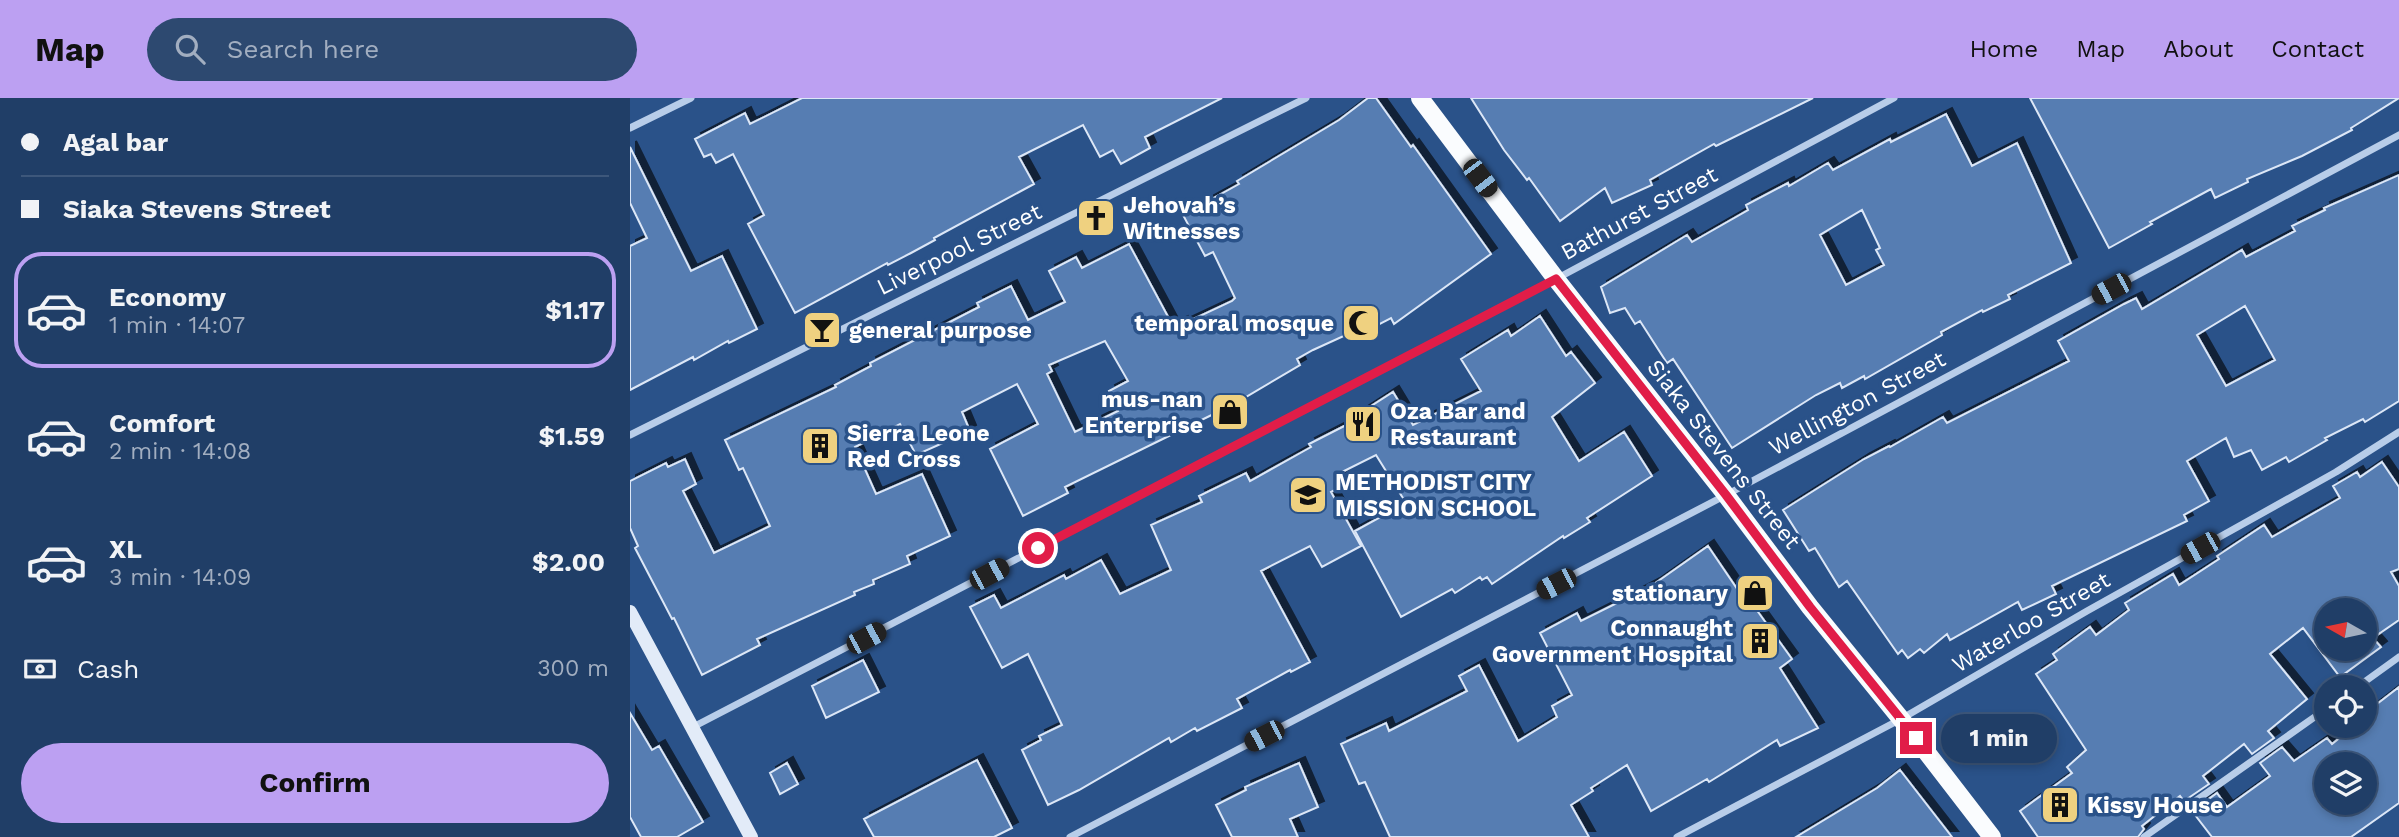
<!DOCTYPE html>
<meta charset="utf-8">
<style>
:root{--surface:#203e67;--page:#2d4970;--text:#f1f3f6;--muted:#a2aec0;--line:#3d577b;--accent:#bca0f2}
body{margin:0;font-family:"Work Sans",sans-serif;background:var(--page);color:var(--text);height:100vh;display:flex;flex-direction:column;font-size:26px;white-space:nowrap}
*{box-sizing:border-box;margin:0}
p{font-size:23px;color:var(--muted)}
.icon{flex:none;width:38px;height:38px;fill:none;stroke:currentColor;stroke-width:2;stroke-linecap:round;stroke-linejoin:round}
.map{position:relative;flex:1;overflow:hidden}
.drawer{display:flex;flex-direction:column;background:var(--surface);width:630px}
.drawer>*{flex:none}
.guide{display:grid;align-content:center;height:154px;padding:0 21px;background:var(--surface)}
.needle{width:46px;rotate:279deg}
.tools{position:absolute;left:1684px;top:500px;display:grid;gap:14px}
.tools a{display:grid;place-items:center;width:63px;height:63px;border-radius:50%;background:var(--surface);box-shadow:0 4px 10px #0003,0 0 0 2px var(--line);font-size:35px}
.end{position:absolute;width:32px;height:32px;margin:-16px;border:9px solid #e11d48;background:#fff;box-shadow:0 0 0 4px #fff}
.from{border-radius:50%}
.bubble{position:absolute;height:49px;border-radius:24px;background:var(--surface);box-shadow:0 4px 10px #0003,0 0 0 2px var(--line);font-size:23px;font-weight:700;line-height:49px;text-align:center}
.car{position:absolute;width:21px;height:42px;margin:-21px -10px;border-radius:9px;box-shadow:0 0 5px 2px #0007;background:linear-gradient(#222 24%,#8ab4d8 0 40%,#222 0 76%,#8ab4d8 0 86%,#222 0)}
.guide b{display:flex;align-items:center;gap:24px;height:66px;font-size:26px}
.guide b+b{border-top:2px solid var(--line)}
.guide i{width:18px;height:18px;background:var(--text)}
ul{padding:0;list-style:none}
li{display:flex;align-items:center;gap:21px;height:116px;margin:0 14px 10px;padding:0 7px;border:4px solid transparent;border-radius:28px}
li div{flex:1}
li b{display:block;font-size:26px}
li em{font-style:normal;font-weight:700}
li.on{border-color:var(--accent)}
li>.icon{width:63px;height:63px;stroke-width:1.5}
.pay{display:flex;align-items:center;gap:18px;height:77px;padding:0 21px;font-size:26px}
.pay p{margin-inline-start:auto}
.button{display:flex;gap:14px;margin-top:auto;padding:14px 21px}
.button a{flex:1;height:80px;border-radius:42px;background:var(--accent);color:#111;font-size:28px;font-weight:700;line-height:80px;text-align:center}
header{display:flex;align-items:center;gap:42px;box-sizing:border-box;height:98px;padding:0 35px;background:var(--accent);color:#111}
header strong{font-size:33px}
nav{display:flex;gap:38px;margin-inline-start:auto;font-size:24px}
.search{width:490px;height:63px;background:var(--page);display:flex;align-items:center;gap:18px;box-sizing:border-box;padding:0 24px;border-radius:38px;color:var(--muted);font-size:26px}
main{display:flex;flex:1;min-height:0}
.map>svg:first-child{display:block}
.building{fill:#567db2;stroke:#dce7f7;stroke-width:2;fill-rule:evenodd;filter:url(#shadow)}
.lines{fill:none;stroke-linecap:round;stroke-linejoin:round}
.minor{stroke:#b8cde9;stroke-width:7}
.secondary{stroke:#e2ebf8;stroke-width:14}
.primary{stroke:#fafcfe;stroke-width:18}
.route{stroke:#e11d48;stroke-width:9}
.labels{text-anchor:middle;stroke-width:7;stroke-linejoin:round;paint-order:stroke}
.poi-label{font-size:23px;font-weight:bold;fill:#fff;stroke:#2a5289;text-anchor:start}
.street-label{font-size:23px;fill:#fff;stroke:#2a5289}
</style>
<header>
<strong>Map</strong>
<div class="search"><svg class="icon" aria-label="search" viewBox="0 0 24 24"><circle cx="10" cy="10" r="6"/><path d="M15 15l6 6"/></svg>Search here</div>
<nav><a>Home</a><a>Map</a><a>About</a><a>Contact</a></nav>
</header>
<main>
<section class="drawer">
<div class="guide">
<b><i class="from"></i>Agal bar</b>
<b><i></i>Siaka Stevens Street</b>
</div>
<ul>
<li class="on"><svg class="icon" aria-label="car" viewBox="0 0 24 24"><path d="M5 17H2v-5l4-1 3-4h7l3 4 3 1v5h-3M9 17h6M6 11h13"/><circle cx="7" cy="17" r="2"/><circle cx="17" cy="17" r="2"/></svg><div><b>Economy</b><p>1 min · 14:07</p></div><em>$1.17</em></li>
<li><svg class="icon" aria-label="car" viewBox="0 0 24 24"><path d="M5 17H2v-5l4-1 3-4h7l3 4 3 1v5h-3M9 17h6M6 11h13"/><circle cx="7" cy="17" r="2"/><circle cx="17" cy="17" r="2"/></svg><div><b>Comfort</b><p>2 min · 14:08</p></div><em>$1.59</em></li>
<li><svg class="icon" aria-label="car" viewBox="0 0 24 24"><path d="M5 17H2v-5l4-1 3-4h7l3 4 3 1v5h-3M9 17h6M6 11h13"/><circle cx="7" cy="17" r="2"/><circle cx="17" cy="17" r="2"/></svg><div><b>XL</b><p>3 min · 14:09</p></div><em>$2.00</em></li>
</ul>
<div class="pay"><svg class="icon" aria-label="cash" viewBox="0 0 24 24"><path d="M3 7h18v10H3z"/><circle cx="12" cy="12" r="2"/></svg>Cash<p>300 m</p></div>
<div class="button"><a>Confirm</a></div>
</section>
<div class="map">
<svg width="1769" height="739" viewBox="0 0 1769 739">
<defs>
<filter id="shadow"><feDropShadow dx="6" dy="-6" stdDeviation="0" flood-color="#0009"/></filter>
</defs>
<rect width="100%" height="100%" fill="#2a5289"/>
<path class="building" d="M172,0H592L515,39L520,50L491,66L483,52L470,59L453,27L389,59L404,86L304,140L305,142L281,155L258,167L257,165L165,215L118,126L134,117L103,56L86,65L81,56L74,59L65,41L115,15L120,26Z
M738,0H746L781,49L783,47L861,156L764,226L761,220L744,229L742,225L683,252L667,261L670,267L604,306L435,389L438,395L393,418L360,351L408,326L387,286L332,314L340,333L286,357L270,326L225,349L246,396L292,376L320,438L277,458L280,466L243,482L244,486L224,494L225,497L127,541L130,547L72,577L44,520L42,521L5,450L8,448L0,430V383L36,365L38,369L55,361L66,386L53,393L84,455L140,428L113,370L109,372L95,342L206,289L205,287L241,268L240,265L349,209L347,205L381,188L398,222L435,204L419,173L446,159L452,170L499,146L543,228L552,224L553,226L602,203L605,200L583,154L575,158L553,117L609,86L607,83L709,22ZM475,243L498,283L479,293L488,313L445,334L417,276L422,273L419,267Z
M841,0H1183L1086,48L1084,46L1020,82L1022,87L982,105L975,90L930,123L899,80L897,82L874,52Z
M1400,0H1769L1721,30L1722,32L1672,58L1617,81L1618,84L1585,100L1581,91L1520,124L1522,126L1479,150Z
M1316,16L1342,68L1387,45L1441,165L1378,197L1380,201L1353,214L1352,212L1311,234L1312,237L1235,281L1234,278L1212,290L1210,285L1186,297L1102,350L1043,261L1037,265L1010,223L1005,226L995,210L980,215L971,189L1057,137L1062,144L1118,112L1116,107L1158,85L1159,88L1198,65L1203,72L1260,41L1261,44ZM1232,112L1250,150L1246,152L1254,167L1216,187L1190,137Z
M0,49L61,173L92,158L127,231L99,245L98,243L64,262L63,259L0,292V148L17,140L0,105Z
M1769,77V303L1735,324L1733,321L1695,340L1697,342L1659,364L1656,359L1632,372L1621,352L1604,359L1596,340L1557,363L1579,403L1554,417L1557,423L1422,488L1426,496L1392,512L1388,504L1320,542L1317,536L1294,555L1290,551L1278,560L1272,552L1268,556L1217,483L1209,489L1185,450L1179,453L1153,412L1234,361L1259,348L1260,349L1313,319L1317,325L1439,263L1428,243L1494,206L1506,200L1512,211L1612,152L1616,159L1665,133L1662,128L1695,112L1694,110ZM1615,208L1645,262L1596,288L1567,237Z
M910,218L936,258L941,254L965,285L922,319L949,363L994,334L1022,378L957,420L960,424L934,440L933,438L862,486L857,479L852,482L850,479L825,495L822,491L771,519L725,433L776,405L746,357L710,375L716,386L701,394L731,448L692,469L680,448L631,473L680,564L661,574L660,572L607,601L612,610L567,633L565,630L541,644L539,640L449,692L418,707L392,652L411,642L409,638L432,627L398,556L372,570L340,509L364,497L371,510L434,477L436,481L471,462L490,496L541,472L521,427L572,404L569,398L616,375L620,383L681,349L679,346L726,322L724,319L763,294L783,327L851,293L831,261L878,232L881,238Z
M1752,364L1769,389V471L1761,474L1769,488V522L1743,540L1751,549L1710,579L1673,530L1640,556L1677,601L1638,633L1644,640L1622,656L1614,646L1573,678L1579,686L1554,703L1550,698L1512,728L1514,731L1508,739H1408L1390,713L1442,675L1437,669L1456,652L1406,576L1427,562L1423,556L1460,529L1466,537L1499,512L1495,505L1543,476L1549,487L1589,461L1587,458L1634,427L1642,439L1710,400L1703,388L1727,374L1730,379ZM1696,513H1734V551H1696Z
M1078,448L1110,495L1113,493L1162,561L1150,570L1188,630L1150,648L1147,642L1079,684L1077,681L1021,713L997,667L961,690L963,693L941,707L959,739H760L735,684L729,686L711,646L756,625L759,633L837,593L829,578L849,567L888,643L927,619L922,608L942,597L910,535L947,515L951,523L1001,498L1024,486Z
M233,562L249,594L196,620L182,588Z
M1769,589V705L1721,739H1582L1562,713L1587,695L1597,709L1640,678L1630,665L1652,649L1664,663L1697,640L1702,646L1724,628H1734V616ZM1696,667H1734V705H1696Z
M0,615L22,652L29,648L73,724L47,739H11L0,719Z
M347,662L382,730L364,739H244L234,721Z
M157,665L168,686L150,696L140,675Z
M669,665L688,709L660,721L668,739H602L586,707L616,692L615,689Z
M1270,672L1322,739H1166L1247,690Z"/>
<g class="lines">
<path class="minor" d="M0,30L61,0
M0,337L676,0
M1726,590L1769,559
M63,629L926,181L1264,0
M440,739L1096,397L1769,37
M1047,739L1271,621L1457,513L1706,374L1769,334
M1514,739L1696,611"/>
<path class="secondary" d="M0,514L121,739"/>
<path class="primary" d="M790,0L926,181L1096,397L1180,509L1271,621L1362,739"/>
</g>
<g class="lines">
<path class="route" d="M408,450L926,181L1096,397L1180,509L1286,640"/>
</g>
<defs>
<symbol id="church-square" viewBox="-11 -11 22 22"><rect x="-9" y="-9" width="18" height="18" rx="4" fill="#efd180" stroke="#2a5289"/><path d="M-1.2-6h2.4v3.5h3.3v2.4h-3.3V6h-2.4V-.1h-3.3v-2.4h3.3Z" fill="#111"/></symbol>
<symbol id="mosque-square" viewBox="-11 -11 22 22"><rect x="-9" y="-9" width="18" height="18" rx="4" fill="#efd180" stroke="#2a5289"/><path d="M3.5-4.9A6 6 0 1 0 3.5 4.9A5 5 0 1 1 3.5-4.9Z" fill="#111"/></symbol>
<symbol id="bar-square" viewBox="-11 -11 22 22"><rect x="-9" y="-9" width="18" height="18" rx="4" fill="#efd180" stroke="#2a5289"/><path d="M-6-5H6L.8 .8V4.5H3.5V6h-7V4.5H-.8V.8Z" fill="#111"/></symbol>
<symbol id="shop-square" viewBox="-11 -11 22 22"><rect x="-9" y="-9" width="18" height="18" rx="4" fill="#efd180" stroke="#2a5289"/><path d="M-5-2.5h2.3a2.7 3.5 0 0 1 5.4 0H5L5.5 6h-11ZM-1.5-2.5h3a1.5 2.3 0 0 0-3 0Z" fill="#111"/></symbol>
<symbol id="restaurant-square" viewBox="-11 -11 22 22"><rect x="-9" y="-9" width="18" height="18" rx="4" fill="#efd180" stroke="#2a5289"/><path d="M-5-6h1v4h1v-4h1v4h1v-4h1v5L-1.5 .5V6h-2V.5L-5-1ZM5-6V6H3V1.5H1.5Q1.5-4 5-6Z" fill="#111"/></symbol>
<symbol id="building-square" viewBox="-11 -11 22 22"><rect x="-9" y="-9" width="18" height="18" rx="4" fill="#efd180" stroke="#2a5289"/><path d="M-4-6H4V6H1V3H-1V6H-4ZM-2.5-4.3h1.7v1.8h-1.7ZM.8-4.3h1.7v1.8H.8ZM-2.5-1h1.7V.8h-1.7ZM.8-1h1.7V.8H.8Z" fill="#111"/></symbol>
<symbol id="school-square" viewBox="-11 -11 22 22"><rect x="-9" y="-9" width="18" height="18" rx="4" fill="#efd180" stroke="#2a5289"/><path d="M0-5L7-2L0 1L-7-2ZM-4 1L0 2.5L4 1V4Q0 6-4 4Z" fill="#111"/></symbol>
</defs>
<g fill-rule="evenodd">
<use href="#church-square" x="444" y="98" width="44" height="44"/>
<use href="#mosque-square" x="709" y="203" width="44" height="44"/>
<use href="#bar-square" x="170" y="210" width="44" height="44"/>
<use href="#shop-square" x="578" y="292" width="44" height="44"/>
<use href="#restaurant-square" x="711" y="304" width="44" height="44"/>
<use href="#building-square" x="168" y="326" width="44" height="44"/>
<use href="#school-square" x="656" y="375" width="44" height="44"/>
<use href="#shop-square" x="1103" y="473" width="44" height="44"/>
<use href="#building-square" x="1108" y="521" width="44" height="44"/>
<use href="#building-square" x="1408" y="685" width="44" height="44"/>
</g>
<g class="labels">
<g class="poi-label">
<text x="493" y="115">Jehovah’s<tspan x="493" dy="26">Witnesses</tspan></text>
<text x="704" y="233" text-anchor="end">temporal mosque</text>
<text x="219" y="240">general purpose</text>
<text x="573" y="309" text-anchor="end">mus-nan<tspan x="573" dy="26">Enterprise</tspan></text>
<text x="760" y="321">Oza Bar and<tspan x="760" dy="26">Restaurant</tspan></text>
<text x="217" y="343">Sierra Leone<tspan x="217" dy="26">Red Cross</tspan></text>
<text x="705" y="392">METHODIST CITY<tspan x="705" dy="26">MISSION SCHOOL</tspan></text>
<text x="1098" y="503" text-anchor="end">stationary</text>
<text x="1103" y="538" text-anchor="end">Connaught<tspan x="1103" dy="26">Government Hospital</tspan></text>
<text x="1457" y="715">Kissy House</text>
</g>
<g class="street-label">
<text transform="translate(1009 115) rotate(-28)" y="8">Bathurst Street</text>
<text transform="translate(329 151) rotate(-26)" y="8">Liverpool Street</text>
<text transform="translate(1227 305) rotate(-28)" y="8">Wellington Street</text>
<text transform="translate(1094 356) rotate(52)" y="8">Siaka Stevens Street</text>
<text transform="translate(1401 524) rotate(-30)" y="8">Waterloo Street</text>
</g>
</g>
</svg>
<div class="tools">
<a><svg class="needle" viewBox="-14 -14 28 28"><path d="M0-13l5 13h-10z" fill="#e53935"/><path d="M0 13l5-13h-10z" fill="#a2aec0"/></svg></a>
<a><svg class="icon" aria-label="locate" viewBox="0 0 24 24"><circle cx="12" cy="12" r="6"/><path d="M12 2v4M12 18v4M2 12h4M18 12h4"/></svg></a>
<a><svg class="icon" aria-label="layers" viewBox="0 0 24 24"><path d="M12 4l9 5-9 5-9-5zM3 14l9 5 9-5"/></svg></a>
</div>
<i class="end from" style="left:408px;top:450px"></i>
<i class="end" style="left:1286px;top:640px"></i>
<div class="bubble" style="left:1311px;top:616px;width:116px">1 min</div>
<i class="car" style="left:850px;top:80px;rotate:143deg"></i>
<i class="car" style="left:1481px;top:191px;rotate:242deg"></i>
<i class="car" style="left:1570px;top:450px;rotate:241deg"></i>
<i class="car" style="left:359px;top:476px;rotate:62deg"></i>
<i class="car" style="left:926px;top:486px;rotate:243deg"></i>
<i class="car" style="left:236px;top:540px;rotate:62deg"></i>
<i class="car" style="left:634px;top:638px;rotate:243deg"></i>
</div>
</main>
